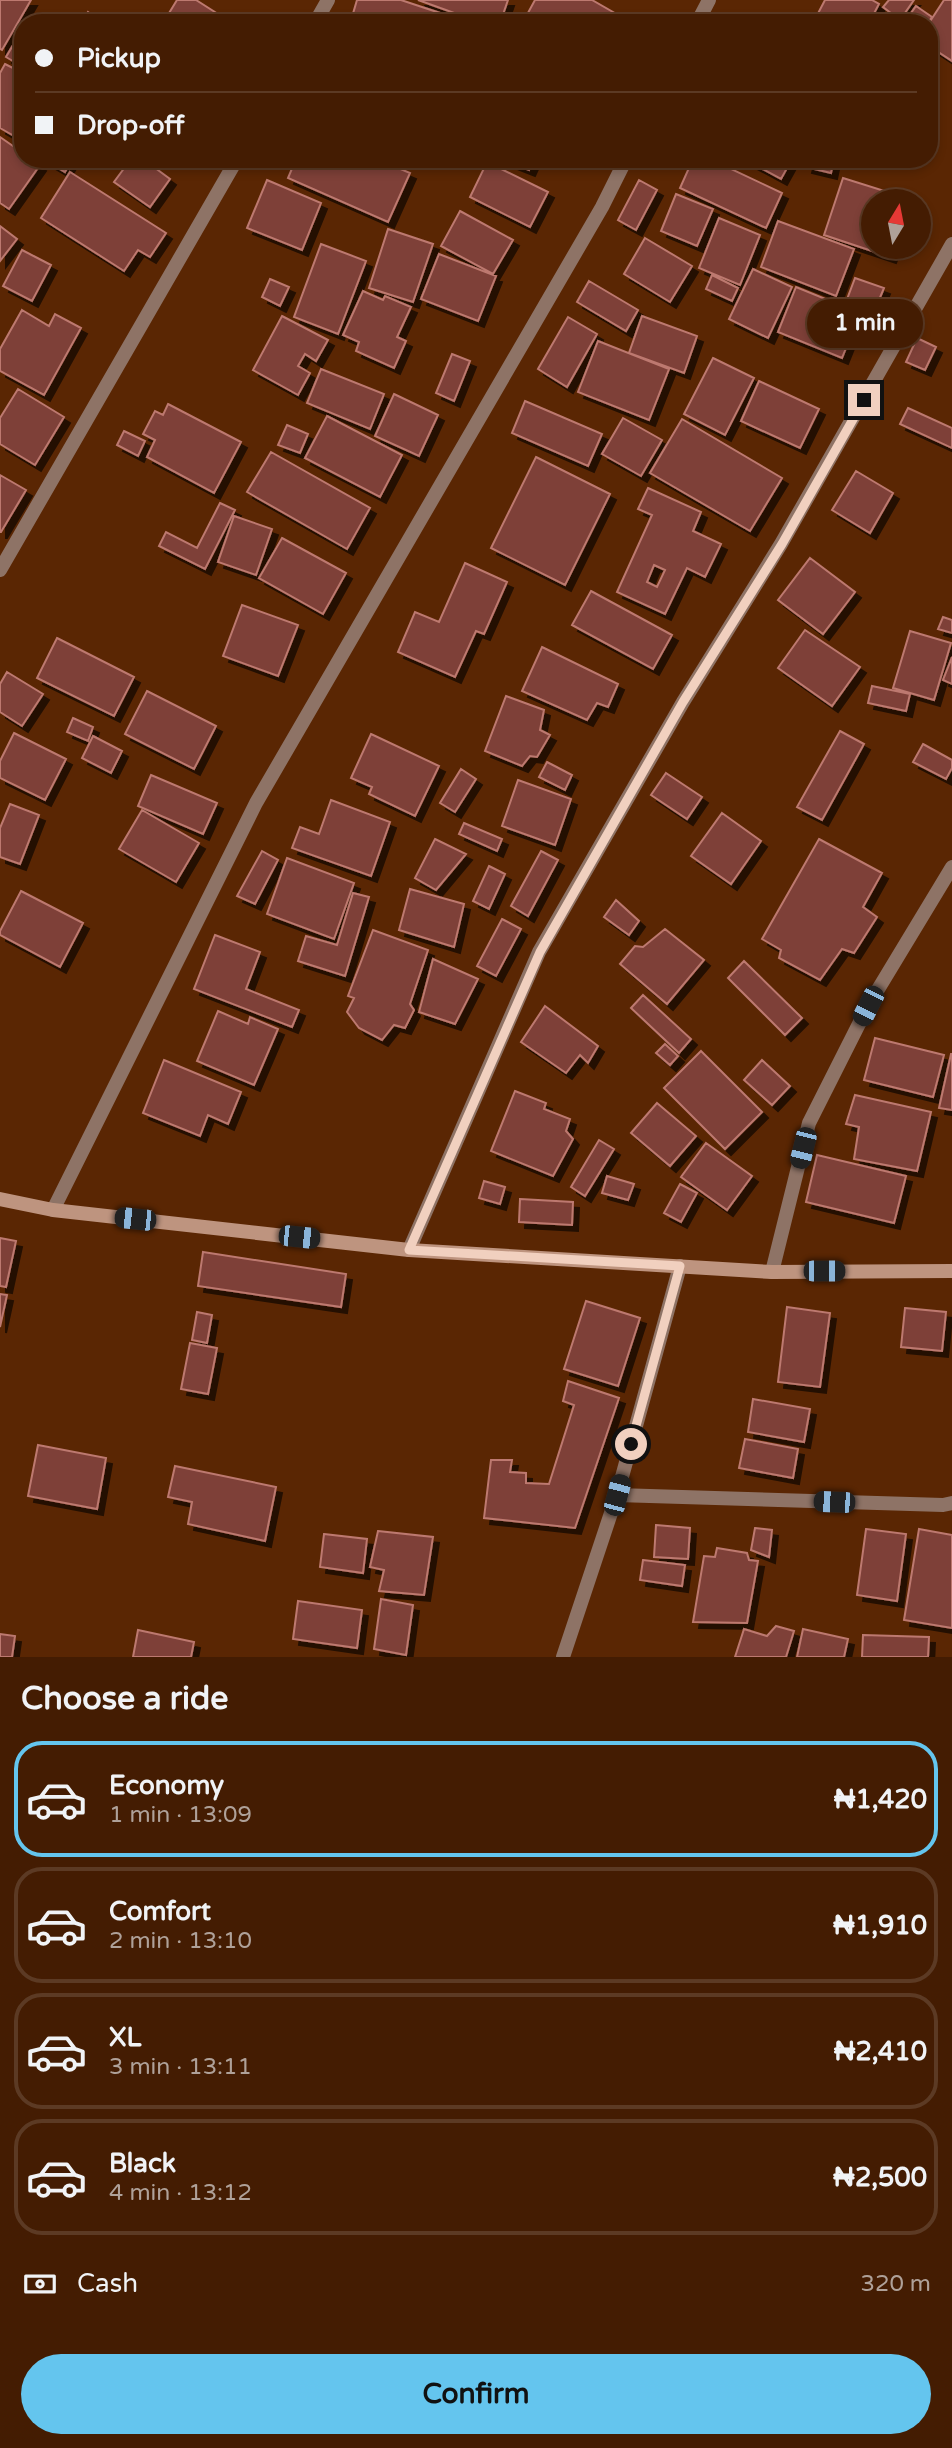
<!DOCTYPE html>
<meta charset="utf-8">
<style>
:root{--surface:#441c02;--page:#4e2911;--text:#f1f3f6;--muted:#afa199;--line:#5c3a24;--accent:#64c5ee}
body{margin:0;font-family:"Varela Round",sans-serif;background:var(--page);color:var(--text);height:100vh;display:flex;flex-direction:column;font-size:26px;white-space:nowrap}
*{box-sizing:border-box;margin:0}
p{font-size:23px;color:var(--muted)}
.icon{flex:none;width:38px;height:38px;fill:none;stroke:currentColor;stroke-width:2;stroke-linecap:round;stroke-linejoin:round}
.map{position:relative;height:1657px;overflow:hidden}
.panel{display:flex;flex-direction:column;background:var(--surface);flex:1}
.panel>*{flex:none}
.top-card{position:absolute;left:14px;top:14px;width:924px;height:154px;border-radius:28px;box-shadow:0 4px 10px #0003,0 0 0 2px var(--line);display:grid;align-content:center;height:154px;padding:0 21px;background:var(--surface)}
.needle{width:46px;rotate:10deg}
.tools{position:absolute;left:861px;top:189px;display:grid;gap:14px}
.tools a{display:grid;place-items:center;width:70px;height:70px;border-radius:50%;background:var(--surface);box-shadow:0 4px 10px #0003,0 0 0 2px var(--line);font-size:35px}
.end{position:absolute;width:32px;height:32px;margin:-16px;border:9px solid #f1d0bf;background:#111;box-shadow:0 0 0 4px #111}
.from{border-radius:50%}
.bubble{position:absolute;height:49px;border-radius:24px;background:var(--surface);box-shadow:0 4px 10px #0003,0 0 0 2px var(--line);font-size:23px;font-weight:700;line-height:49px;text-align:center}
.car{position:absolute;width:21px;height:42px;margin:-21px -10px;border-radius:9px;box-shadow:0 0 5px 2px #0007;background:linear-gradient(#222 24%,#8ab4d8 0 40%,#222 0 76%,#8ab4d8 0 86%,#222 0)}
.top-card b{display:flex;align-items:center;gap:24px;height:66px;font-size:26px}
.top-card b+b{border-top:2px solid var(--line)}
.top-card i{width:18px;height:18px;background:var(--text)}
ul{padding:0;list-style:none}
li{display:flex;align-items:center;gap:21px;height:116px;margin:0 14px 10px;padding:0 7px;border:4px solid var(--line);border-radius:28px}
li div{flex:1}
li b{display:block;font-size:26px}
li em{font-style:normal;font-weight:700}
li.active{border-color:var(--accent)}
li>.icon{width:63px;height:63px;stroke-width:1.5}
h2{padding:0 21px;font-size:32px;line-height:84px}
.pay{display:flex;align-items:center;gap:18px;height:77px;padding:0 21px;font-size:26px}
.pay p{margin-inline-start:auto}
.cta{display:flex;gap:14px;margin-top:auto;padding:14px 21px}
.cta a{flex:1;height:80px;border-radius:42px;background:var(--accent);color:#111;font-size:28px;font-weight:700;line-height:80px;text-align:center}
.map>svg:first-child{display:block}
.building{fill:#7e4038;stroke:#bd796f;stroke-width:2;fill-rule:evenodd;filter:url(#shadow)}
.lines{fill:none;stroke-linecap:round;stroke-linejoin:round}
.street{stroke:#8e7366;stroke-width:14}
.secondary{stroke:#be947f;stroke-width:14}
.route{stroke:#f1d0bf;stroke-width:9}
</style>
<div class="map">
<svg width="952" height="1657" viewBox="0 0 952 1657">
<defs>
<filter id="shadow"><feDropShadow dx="6" dy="6" stdDeviation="0" flood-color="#0009"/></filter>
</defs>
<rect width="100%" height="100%" fill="#5a2603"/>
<path class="building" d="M0,0H31L2,50L0,49Z
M177,0H196L232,23H163Z
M357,0H401L440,13L437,23H368L352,17Z
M418,0H508L500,23H482Z
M535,0H592L632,23H525L523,22Z
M825,0H872L879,4L869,23H813Z
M889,0H914L900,20L883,7Z
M944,0H952V61L929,46V23Z
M916,6L932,17L928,23H904Z
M88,12L103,23H80Z
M22,30H23V67L6,57Z
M5,64L23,73V141L0,128V73Z
M0,137L23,153V159H31L40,165L9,209L0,203Z
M43,159H72L65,172Z
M131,159H143L170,179L150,207L114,182Z
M296,159H377L410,173L388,222L288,178Z
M501,159H534L529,170Z
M693,159H710L782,193L766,228L680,188Z
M744,159H792L781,179Z
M808,159H834L831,173L806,167Z
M487,162L548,192L530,227L470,197Z
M70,172L166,233L150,257L138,250L124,271L41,218Z
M843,178L910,199L909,201H873V247H894L890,257L824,235Z
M267,180L321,203L302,250L247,228Z
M639,180L657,190L636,230L618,220Z
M676,194L713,209L697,246L661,231Z
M460,211L513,240L493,274L441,246Z
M719,218L760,235L740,285L699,268Z
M778,221L854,249L836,296L761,267Z
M0,226L17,239L0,261Z
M388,229L433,244L413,302L369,288Z
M645,238L692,266L670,302L624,274Z
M321,244L366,261L338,334L294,317Z
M22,250L51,265L32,301L3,286Z
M439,254L496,276L478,321L421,299Z
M753,269L792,287L768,338L729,319Z
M712,275L738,288L732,301L706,289Z
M855,278L884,288L874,312L846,302Z
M270,279L289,287L280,306L262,297Z
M589,281L638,310L626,331L577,302Z
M796,287L860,313L842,358L778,332Z
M363,291L383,300L385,296L411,307L397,337L406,341L394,368L356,351L359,342L343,335Z
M22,310L49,326L55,314L81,328L44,395L0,371V349Z
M282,316L328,340L316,361L305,354L298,366L310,373L298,395L253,370Z
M642,316L697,336L684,373L629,353Z
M568,317L597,334L567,387L538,369Z
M917,338L936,347L925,370L906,362Z
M598,341L669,369L649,420L578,392Z
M452,354L470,361L454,401L436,393Z
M713,358L754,378L725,435L684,414Z
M321,369L384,394L370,429L307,403Z
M759,381L819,409L800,448L741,421Z
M18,389L64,417L35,465L0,444V418Z
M394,394L438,415L419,456L375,436Z
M525,401L602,434L588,466L512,433Z
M168,404L241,442L214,493L147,457L155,440L143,434L155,411L163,415Z
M908,408L952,428V448L900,424Z
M327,416L402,455L380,497L305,458Z
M623,418L662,440L641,476L602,454Z
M682,419L782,478L750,531L650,473Z
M287,425L308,434L300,453L278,445Z
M124,431L145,441L138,456L117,445Z
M271,452L370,508L347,549L247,492Z
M536,457L610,494L565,585L491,548Z
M856,471L893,493L870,533L832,510Z
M0,475L26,490L1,532H0Z
M648,488L701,512L693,531L721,544L705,577L687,568L665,614L617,592L652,515L638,509ZM654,565L665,570L657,587L647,582Z
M220,503L235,510L205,569L159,546L166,532L197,548Z
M234,516L272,529L256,575L218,562Z
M282,538L346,573L323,614L259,578Z
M810,558L855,592L823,634L778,600Z
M465,563L507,582L484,634L476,631L455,677L398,652L415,612L439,622Z
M591,591L672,635L653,669L572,625Z
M242,605L298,625L278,676L223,656Z
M943,617L952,620V633L938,629Z
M805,630L860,667L832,706L778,668Z
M910,631L951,643L934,700L893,688Z
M57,638L134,677L114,716L37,678Z
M542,647L618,684L608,707L597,703L587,720L522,691Z
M952,657V684L943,680Z
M7,672L43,694L22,726L0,712V684Z
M872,686L910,694L906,711L868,703Z
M147,691L216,726L194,769L125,734Z
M506,696L544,710L540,730L550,735L537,757L530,756L522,766L485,751Z
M73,718L93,727L88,741L67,732Z
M840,731L864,744L822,820L797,807Z
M14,733L66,759L45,800L0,778V761Z
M371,734L439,766L415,816L369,794L372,787L351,778Z
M93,736L122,751L111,773L82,758Z
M923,744L952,760V768L946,779L913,762Z
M547,762L572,775L565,790L539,777Z
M461,769L476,779L455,812L440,803Z
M666,773L702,797L687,819L651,795Z
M151,775L217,803L203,834L138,806Z
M518,780L571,799L555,845L502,826Z
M331,800L390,822L371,876L292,848L300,827L319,834Z
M10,804L39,815L20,864L0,857V828Z
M142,810L199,843L176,882L119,849Z
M722,813L761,841L731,884L691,856Z
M464,823L502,839L497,851L459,834Z
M435,839L466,854L436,890L415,878Z
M819,839L882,873L863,907L877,917L854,953L842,949L820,980L779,958L781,950L762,939Z
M262,851L278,860L255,904L237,896Z
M541,851L558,860L528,916L511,906Z
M287,858L354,883L334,939L267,914Z
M489,866L505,874L489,909L473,901Z
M410,889L464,904L454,947L399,930Z
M21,891L83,923L60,967L0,935V931Z
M353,893L369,897L345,976L298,961L306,936L337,945Z
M616,900L639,921L629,935L604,917Z
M502,919L521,929L496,976L477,966Z
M665,929L704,960L667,1004L620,964L635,946L643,947Z
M373,930L428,950L410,1004L414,1010L405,1028L394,1025L382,1040L359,1028L347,1012L354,998L348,996Z
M215,935L260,952L246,989L299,1010L292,1027L194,989Z
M433,959L478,979L455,1024L419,1012Z
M744,961L802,1018L785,1035L728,978Z
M643,995L691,1039L679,1053L631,1008Z
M545,1006L598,1046L588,1063L580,1055L566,1073L521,1042Z
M218,1011L248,1024L250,1017L278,1029L254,1085L197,1061Z
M875,1038L944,1055L933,1097L864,1080Z
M665,1044L678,1056L670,1065L656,1053Z
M701,1051L762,1112L725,1149L664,1088Z
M951,1054H952V1110L939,1108Z
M164,1060L241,1092L228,1124L208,1115L200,1136L143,1113Z
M762,1060L790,1086L772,1105L744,1080Z
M515,1091L546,1103L544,1109L570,1119L566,1131L573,1139L553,1176L491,1151Z
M855,1095L931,1112L917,1171L854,1159L859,1127L846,1124Z
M657,1103L696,1136L670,1166L631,1133Z
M599,1140L614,1149L585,1196L571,1187Z
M706,1143L752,1176L727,1210L681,1177Z
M817,1155L906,1176L894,1223L806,1202Z
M607,1176L634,1184L628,1200L602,1193Z
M484,1181L505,1187L500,1204L479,1198Z
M680,1184L697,1193L681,1222L664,1213Z
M520,1199L573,1202L572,1225L519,1222Z
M0,1238L16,1241L6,1287L0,1286Z
M203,1252L346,1274L341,1307L198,1286Z
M0,1294L7,1295L0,1327Z
M586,1301L640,1318L618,1386L564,1369Z
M787,1307L830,1313L820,1387L778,1382Z
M905,1308L946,1312L942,1351L901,1347Z
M197,1312L212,1315L207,1343L192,1340Z
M190,1343L217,1348L208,1394L181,1389Z
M568,1381L619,1398L575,1528L484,1518L491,1460H512L510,1472L526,1473V1483L549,1484L574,1405L563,1401Z
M753,1399L810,1409L804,1442L748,1432Z
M745,1439L798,1449L793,1478L739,1468Z
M38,1445L106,1458L97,1509L28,1496Z
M175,1466L276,1487L265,1541L188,1524L192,1502L168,1497Z
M656,1525L690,1528L688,1559L654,1557Z
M755,1528L772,1530L769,1557L751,1550Z
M866,1529L906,1534L897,1601L857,1595Z
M919,1529L952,1535V1628L904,1620Z
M378,1531L433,1537L424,1595L379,1591L384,1570L370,1567Z
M324,1534L367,1539L363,1573L320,1567Z
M717,1548L747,1553L749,1560L758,1561L747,1623L693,1622L704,1556L715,1557Z
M643,1560L685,1565L682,1586L640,1580Z
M381,1599L413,1605L406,1655L374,1649Z
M298,1601L362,1610L357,1648L293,1639Z
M776,1626L794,1631L786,1657H735L744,1629L767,1636Z
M803,1629L848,1639L844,1657H797Z
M138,1630L194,1642L191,1657H133Z
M0,1634L15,1636L12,1657H0Z
M863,1635L929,1637L928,1657H862Z"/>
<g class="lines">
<path class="street" d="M315,23L328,0
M697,23L709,0
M0,570L237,159
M53,1210L256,803L602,207L626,159
M409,1250L539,952L683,702L781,544L952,244
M772,1272L809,1123L868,1006L952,867
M617,1495L943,1505L952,1503
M563,1657L617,1495L680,1266"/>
<path class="secondary" d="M0,1199L53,1210L409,1250L772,1272L952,1271"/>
</g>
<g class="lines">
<path class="route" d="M631,1444L680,1266L409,1250L540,952L683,702L782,544L864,400"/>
</g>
</svg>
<div class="tools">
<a><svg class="needle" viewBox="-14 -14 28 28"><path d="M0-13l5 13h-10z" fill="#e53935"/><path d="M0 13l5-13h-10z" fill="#afa199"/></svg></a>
</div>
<i class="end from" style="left:631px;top:1444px"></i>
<i class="end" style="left:864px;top:400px"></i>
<div class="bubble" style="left:807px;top:299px;width:116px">1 min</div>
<i class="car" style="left:868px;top:1006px;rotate:207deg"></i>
<i class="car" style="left:803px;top:1148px;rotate:194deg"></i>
<i class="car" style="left:135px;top:1219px;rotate:276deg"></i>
<i class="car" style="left:299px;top:1237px;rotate:96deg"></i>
<i class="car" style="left:824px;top:1271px;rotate:90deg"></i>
<i class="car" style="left:617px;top:1495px;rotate:15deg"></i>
<i class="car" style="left:834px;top:1502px;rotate:272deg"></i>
<div class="top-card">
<b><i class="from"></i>Pickup</b>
<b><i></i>Drop-off</b>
</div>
</div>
<section class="panel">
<h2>Choose a ride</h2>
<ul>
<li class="active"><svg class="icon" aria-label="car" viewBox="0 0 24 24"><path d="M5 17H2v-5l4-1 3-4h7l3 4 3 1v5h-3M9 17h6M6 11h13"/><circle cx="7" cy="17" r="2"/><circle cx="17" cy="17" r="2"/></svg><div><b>Economy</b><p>1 min · 13:09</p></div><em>₦1,420</em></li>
<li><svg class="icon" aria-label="car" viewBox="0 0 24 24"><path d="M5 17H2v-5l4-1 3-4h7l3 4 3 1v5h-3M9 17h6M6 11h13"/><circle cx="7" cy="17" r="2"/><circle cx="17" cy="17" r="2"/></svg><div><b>Comfort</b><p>2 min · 13:10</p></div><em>₦1,910</em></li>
<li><svg class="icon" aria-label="car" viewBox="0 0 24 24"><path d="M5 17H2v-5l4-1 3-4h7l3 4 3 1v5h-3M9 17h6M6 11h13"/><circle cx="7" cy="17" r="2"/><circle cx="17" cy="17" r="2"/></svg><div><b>XL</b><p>3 min · 13:11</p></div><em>₦2,410</em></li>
<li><svg class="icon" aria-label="car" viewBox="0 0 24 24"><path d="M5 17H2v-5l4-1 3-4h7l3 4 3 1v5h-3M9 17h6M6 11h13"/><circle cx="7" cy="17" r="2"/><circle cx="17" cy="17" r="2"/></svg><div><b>Black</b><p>4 min · 13:12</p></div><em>₦2,500</em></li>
</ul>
<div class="pay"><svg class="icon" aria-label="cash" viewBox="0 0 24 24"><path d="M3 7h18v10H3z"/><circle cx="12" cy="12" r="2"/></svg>Cash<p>320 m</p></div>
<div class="cta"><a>Confirm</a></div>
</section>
